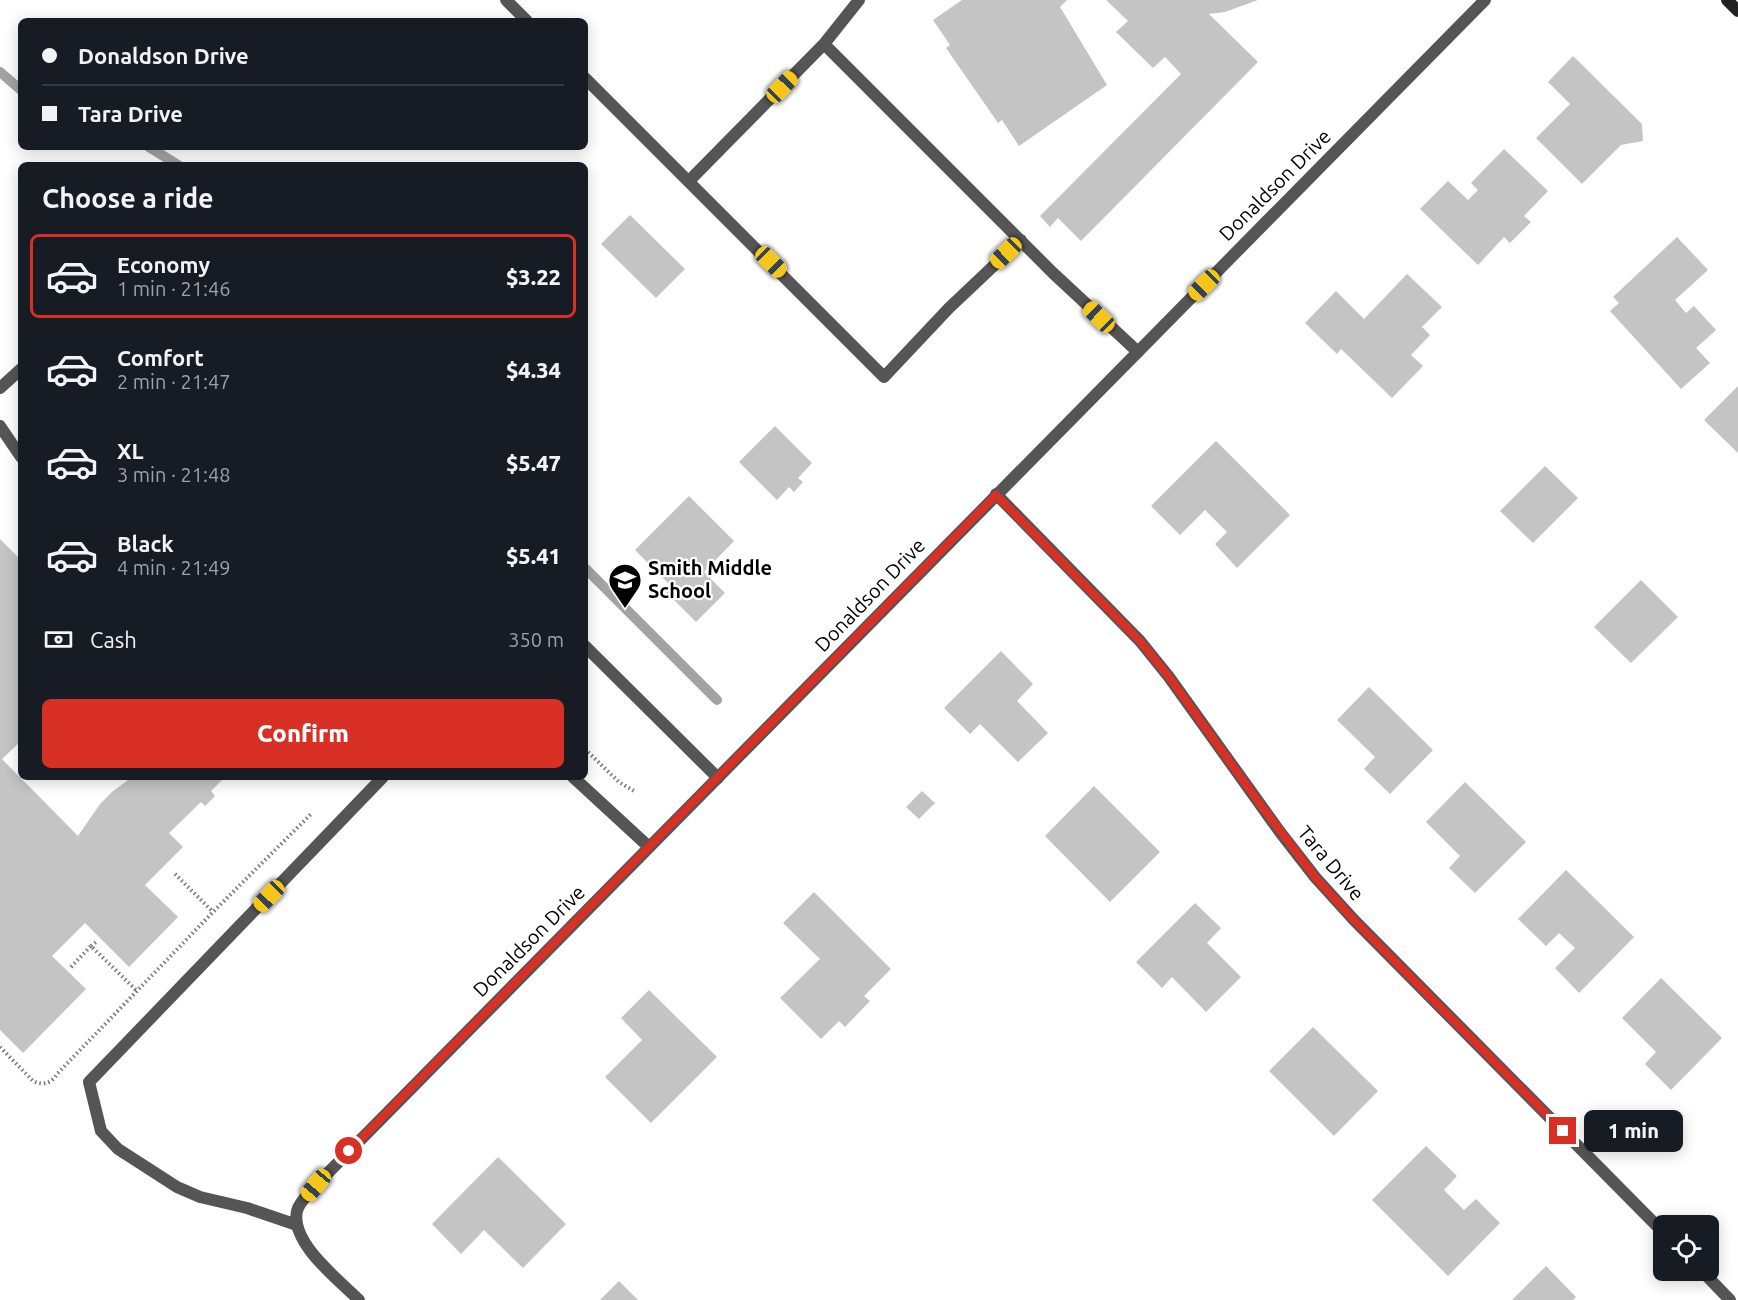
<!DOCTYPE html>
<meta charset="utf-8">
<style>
:root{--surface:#171b24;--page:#242831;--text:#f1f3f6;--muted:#9ea1a6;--line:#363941;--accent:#d93025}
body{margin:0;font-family:Ubuntu,sans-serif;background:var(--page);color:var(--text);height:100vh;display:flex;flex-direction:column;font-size:22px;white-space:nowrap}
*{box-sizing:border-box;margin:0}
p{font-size:20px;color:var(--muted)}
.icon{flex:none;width:33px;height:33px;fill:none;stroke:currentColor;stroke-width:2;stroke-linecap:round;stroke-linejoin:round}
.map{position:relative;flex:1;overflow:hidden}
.sheet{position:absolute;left:18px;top:162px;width:570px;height:618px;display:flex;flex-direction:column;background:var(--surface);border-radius:9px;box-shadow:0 3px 15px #0003}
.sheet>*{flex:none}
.banner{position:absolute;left:18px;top:18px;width:570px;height:132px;border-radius:9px;box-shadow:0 3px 15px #0003;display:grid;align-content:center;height:132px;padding:0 24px;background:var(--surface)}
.buttons{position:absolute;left:1653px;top:1215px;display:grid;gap:12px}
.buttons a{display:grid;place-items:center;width:66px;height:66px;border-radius:9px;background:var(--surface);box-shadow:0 3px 15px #0003;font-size:30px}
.end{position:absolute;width:27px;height:27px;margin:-14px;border:8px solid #d93025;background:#fff;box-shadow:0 0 0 3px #fff}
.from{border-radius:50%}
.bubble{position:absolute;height:42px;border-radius:9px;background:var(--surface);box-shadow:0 3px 15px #0003;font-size:20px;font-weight:800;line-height:42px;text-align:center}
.car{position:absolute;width:18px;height:36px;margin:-18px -9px;border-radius:8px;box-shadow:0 0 4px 2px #0007;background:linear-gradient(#f5c518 24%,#345 0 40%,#f5c518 0 76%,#345 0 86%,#f5c518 0)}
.banner b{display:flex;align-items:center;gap:21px;height:57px;font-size:22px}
.banner b+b{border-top:2px solid var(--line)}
.banner i{width:15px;height:15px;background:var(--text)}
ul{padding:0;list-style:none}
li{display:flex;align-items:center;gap:18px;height:84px;margin:0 12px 9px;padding:0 12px;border:3px solid transparent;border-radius:9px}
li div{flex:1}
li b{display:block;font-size:22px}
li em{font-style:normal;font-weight:800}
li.active{border-color:var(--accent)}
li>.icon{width:54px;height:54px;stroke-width:1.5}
h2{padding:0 24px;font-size:27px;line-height:72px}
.pay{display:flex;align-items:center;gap:15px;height:66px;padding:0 24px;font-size:22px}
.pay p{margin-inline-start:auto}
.primary-button{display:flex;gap:12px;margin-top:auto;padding:12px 24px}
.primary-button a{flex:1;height:69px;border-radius:9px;background:var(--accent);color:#fff;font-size:24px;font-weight:800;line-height:69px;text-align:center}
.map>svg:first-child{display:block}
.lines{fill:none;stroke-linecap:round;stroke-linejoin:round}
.stream{stroke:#a3a3a3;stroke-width:10}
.building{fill:#c4c4c4}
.path{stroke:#777;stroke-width:4;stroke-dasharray:1.5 3;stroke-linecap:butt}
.service{stroke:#555;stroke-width:12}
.minor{stroke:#555;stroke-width:12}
.secondary{stroke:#222;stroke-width:12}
.route{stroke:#d93025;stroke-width:8}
.labels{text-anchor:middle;stroke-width:4.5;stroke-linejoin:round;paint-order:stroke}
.street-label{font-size:20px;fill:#000;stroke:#fff}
.poi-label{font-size:20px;font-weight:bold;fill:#000;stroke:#fff;text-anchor:start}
</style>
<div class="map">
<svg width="1738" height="1300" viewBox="0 0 1738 1300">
<rect width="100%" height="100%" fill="#fff"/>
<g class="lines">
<path class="stream" d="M0,72L21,90
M149,147L178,165
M585,568L717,700"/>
</g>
<path class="building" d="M962,0H1067L1060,7L1107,85L1019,146L1002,120L998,123L946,48L950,45L933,20Z
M1106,0H1258L1225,12L1209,14L1258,62L1081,241L1058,218L1050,227L1040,216L1181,74L1165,57L1153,68L1116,32L1128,21Z
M1573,56L1642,124L1643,141L1621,145L1582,184L1536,138L1570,104L1548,82Z
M1504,149L1548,191L1524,216L1531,222L1510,243L1504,237L1478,265L1420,209L1448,181L1468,200L1478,190L1471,183Z
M630,215L685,269L656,298L601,244Z
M1677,237L1708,270L1675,300L1686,313L1694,306L1716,330L1696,348L1710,363L1681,389L1610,311L1619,303L1613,297Z
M1407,274L1442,307L1422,327L1430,335L1411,355L1423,366L1392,398L1341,349L1337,354L1305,323L1336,291L1364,319Z
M1738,386V453L1704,420Z
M775,426L812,463L798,478L803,482L794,492L789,487L777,500L739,462Z
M1216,441L1290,515L1237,568L1215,544L1227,532L1205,510L1180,535L1151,506Z
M1545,466L1578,498L1533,543L1500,511Z
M689,496L734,541L704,572L725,593L696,622L666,592L671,586L635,550Z
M0,539L21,560V741L2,759L78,836L100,804L112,792L132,777H225L211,791L215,796L205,806L201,802L169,833L183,847L145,885L178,917L129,967L85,923L52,956L86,989L23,1053L0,1030Z
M1641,580L1678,617L1631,663L1594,627Z
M1001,651L1033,684L1017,701L1048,733L1018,762L980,724L970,734L944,708Z
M1369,687L1433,750L1390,794L1364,769L1375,757L1337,720Z
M1465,782L1526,842L1475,893L1449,868L1460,856L1426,822Z
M1094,786L1160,852L1110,902L1045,836Z
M922,791L935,803L919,819L906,807Z
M1566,870L1634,937L1579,993L1555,968L1575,948L1559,933L1546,946L1518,919Z
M814,892L891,969L864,996L870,1001L845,1027L839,1021L821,1039L780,998L820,959L783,923Z
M1195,903L1221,928L1207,943L1241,977L1206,1012L1172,977L1162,988L1136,962Z
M1661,978L1722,1038L1671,1090L1645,1064L1656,1052L1622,1018Z
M649,990L717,1057L651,1123L605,1077L642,1040L621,1018Z
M1313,1027L1378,1091L1334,1136L1269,1071Z
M1426,1146L1457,1176L1444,1190L1464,1210L1476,1199L1500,1223L1448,1276L1372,1200Z
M498,1157L566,1224L523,1268L484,1230L461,1254L432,1224Z
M1546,1266L1576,1297L1573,1300H1512Z
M619,1281L638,1300H600Z"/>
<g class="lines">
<path class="path" d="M585,749L619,782L634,791
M175,874L213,912
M91,946L96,942
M71,967L91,946L137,991
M0,1047L33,1081C43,1086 52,1083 57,1074L213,912L311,814"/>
<path class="service" d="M506,0L527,21
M824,44L1053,273L1138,352
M585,78L884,377L949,308L1021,240
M689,181L824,44L859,0
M0,388L21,369
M0,426L21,457
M585,646L718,778
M573,777L649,847
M297,1225L247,1208L200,1197L177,1187L118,1149L101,1131L89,1082L383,777"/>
<path class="minor" d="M996,494L1140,641L1169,677L1280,832L1315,877L1354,920L1664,1233
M1701,1270L1730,1300
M359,1300C339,1280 290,1243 297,1211C299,1202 310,1192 316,1185L1485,0"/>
<path class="secondary" d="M1727,0L1738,11"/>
</g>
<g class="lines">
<path class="route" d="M349,1151L996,495L1140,641L1169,677L1260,804L1315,877L1354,920L1563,1131"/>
</g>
<defs>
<symbol id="school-pin" viewBox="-11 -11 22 30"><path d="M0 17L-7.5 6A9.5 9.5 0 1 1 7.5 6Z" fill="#000" stroke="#fff"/><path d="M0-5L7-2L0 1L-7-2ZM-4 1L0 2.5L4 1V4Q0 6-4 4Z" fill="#fff"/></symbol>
</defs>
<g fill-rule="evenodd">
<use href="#school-pin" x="606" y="561" width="38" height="52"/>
</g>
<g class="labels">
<g class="street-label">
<text transform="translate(1275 185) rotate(-45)" y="7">Donaldson Drive</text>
<text transform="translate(870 595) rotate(-46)" y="7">Donaldson Drive</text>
<text transform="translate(1331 863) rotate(50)" y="7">Tara Drive</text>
<text transform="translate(529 941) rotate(-45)" y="7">Donaldson Drive</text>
</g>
<g class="poi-label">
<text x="648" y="575">Smith Middle<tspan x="648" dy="23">School</tspan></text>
</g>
</g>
</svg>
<div class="buttons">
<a><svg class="icon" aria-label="locate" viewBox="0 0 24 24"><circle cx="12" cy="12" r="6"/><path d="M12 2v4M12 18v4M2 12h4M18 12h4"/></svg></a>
</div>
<i class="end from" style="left:349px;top:1151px"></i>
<i class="end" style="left:1563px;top:1131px"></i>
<div class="bubble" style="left:1584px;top:1110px;width:99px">1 min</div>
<i class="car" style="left:782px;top:87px;rotate:44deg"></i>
<i class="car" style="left:1006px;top:253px;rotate:226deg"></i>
<i class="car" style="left:771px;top:262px;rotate:135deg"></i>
<i class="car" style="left:1204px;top:285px;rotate:225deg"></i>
<i class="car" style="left:1099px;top:317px;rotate:314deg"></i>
<i class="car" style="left:269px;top:896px;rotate:224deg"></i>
<i class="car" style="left:316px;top:1185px;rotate:220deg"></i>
<div class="banner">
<b><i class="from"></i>Donaldson Drive</b>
<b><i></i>Tara Drive</b>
</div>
<section class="sheet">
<h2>Choose a ride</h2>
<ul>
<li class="active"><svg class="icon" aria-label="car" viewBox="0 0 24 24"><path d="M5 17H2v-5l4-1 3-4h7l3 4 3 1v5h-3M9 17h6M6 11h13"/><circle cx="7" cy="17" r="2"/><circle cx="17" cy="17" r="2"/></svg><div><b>Economy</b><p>1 min · 21:46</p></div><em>$3.22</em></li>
<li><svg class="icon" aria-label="car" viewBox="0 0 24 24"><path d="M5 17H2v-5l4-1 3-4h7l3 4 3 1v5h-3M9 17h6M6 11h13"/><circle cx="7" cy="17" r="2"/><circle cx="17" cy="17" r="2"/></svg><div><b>Comfort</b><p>2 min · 21:47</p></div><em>$4.34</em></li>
<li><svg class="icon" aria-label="car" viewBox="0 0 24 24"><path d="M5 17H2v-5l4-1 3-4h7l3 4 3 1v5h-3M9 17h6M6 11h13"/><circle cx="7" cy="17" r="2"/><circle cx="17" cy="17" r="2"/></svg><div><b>XL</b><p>3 min · 21:48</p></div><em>$5.47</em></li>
<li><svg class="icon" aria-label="car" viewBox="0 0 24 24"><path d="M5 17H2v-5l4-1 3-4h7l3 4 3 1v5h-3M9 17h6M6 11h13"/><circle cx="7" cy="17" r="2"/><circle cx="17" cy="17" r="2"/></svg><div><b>Black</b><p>4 min · 21:49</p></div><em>$5.41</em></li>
</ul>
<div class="pay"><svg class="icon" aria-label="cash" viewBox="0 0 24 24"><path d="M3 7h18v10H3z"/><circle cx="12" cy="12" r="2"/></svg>Cash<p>350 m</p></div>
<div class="primary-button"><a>Confirm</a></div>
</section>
</div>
